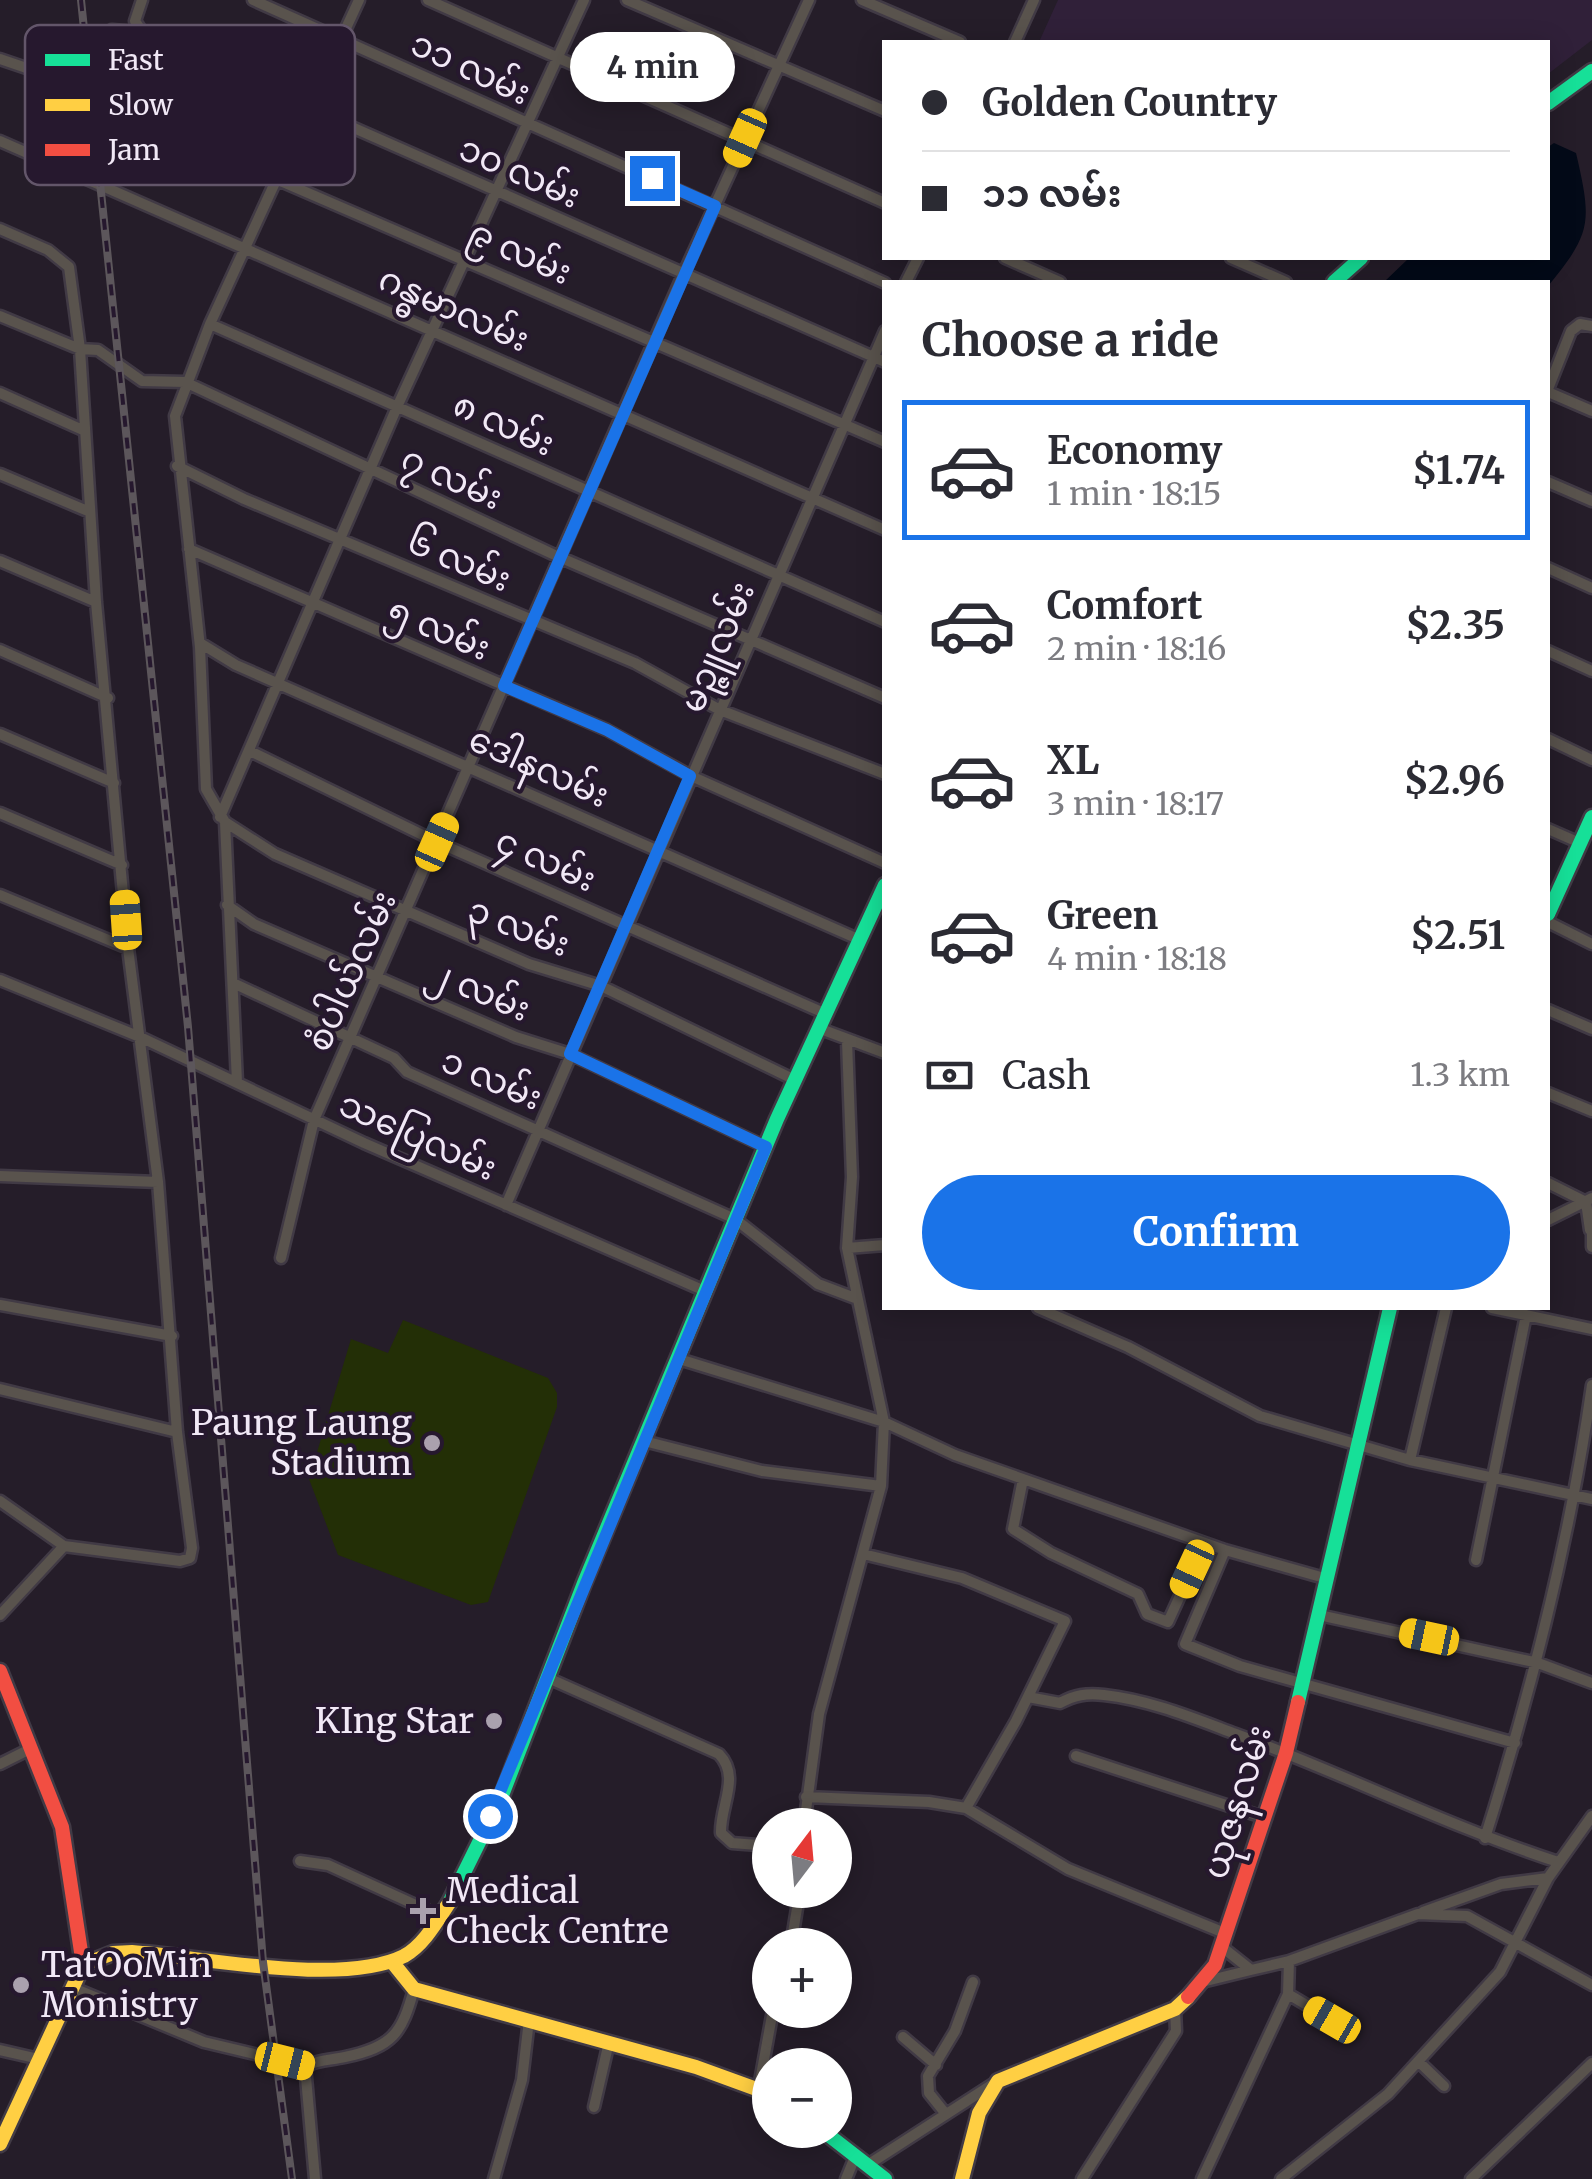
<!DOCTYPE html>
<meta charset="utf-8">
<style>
:root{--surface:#fff;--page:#f2f2f3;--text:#2b2b33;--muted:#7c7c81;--line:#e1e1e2;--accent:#1a73e8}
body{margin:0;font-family:Merriweather,"Noto Sans Myanmar",serif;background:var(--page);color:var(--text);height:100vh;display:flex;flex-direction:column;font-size:38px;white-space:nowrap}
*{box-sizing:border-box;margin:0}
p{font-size:32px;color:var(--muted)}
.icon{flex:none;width:55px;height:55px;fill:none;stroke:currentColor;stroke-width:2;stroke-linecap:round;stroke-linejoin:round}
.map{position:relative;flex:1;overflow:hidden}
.details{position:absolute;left:882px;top:280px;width:668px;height:1030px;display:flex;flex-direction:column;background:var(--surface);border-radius:0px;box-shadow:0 5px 25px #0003}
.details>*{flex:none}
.hud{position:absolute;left:882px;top:40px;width:668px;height:220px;border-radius:0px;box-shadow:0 5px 25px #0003;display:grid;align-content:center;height:220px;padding:0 40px;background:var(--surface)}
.needle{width:65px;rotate:16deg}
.controls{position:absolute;left:752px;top:1808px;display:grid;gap:20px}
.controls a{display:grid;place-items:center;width:100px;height:100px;border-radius:50%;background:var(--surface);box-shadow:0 5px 25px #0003;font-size:50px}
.end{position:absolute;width:45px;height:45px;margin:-22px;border:12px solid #1a73e8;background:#fff;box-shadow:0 0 0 5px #fff}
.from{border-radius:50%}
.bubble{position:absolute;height:70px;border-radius:35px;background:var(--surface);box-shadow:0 5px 25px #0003;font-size:32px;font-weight:700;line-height:70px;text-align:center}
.car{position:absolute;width:30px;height:60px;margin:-30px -15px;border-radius:12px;box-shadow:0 0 8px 2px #0007;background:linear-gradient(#f5c518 24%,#345 0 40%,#f5c518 0 76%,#345 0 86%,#f5c518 0)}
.hud b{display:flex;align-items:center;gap:35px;height:95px;font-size:38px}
.hud b+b{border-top:2px solid var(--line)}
.hud i{width:25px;height:25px;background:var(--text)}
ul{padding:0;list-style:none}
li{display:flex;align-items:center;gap:30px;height:140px;margin:0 20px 15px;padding:0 20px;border:5px solid transparent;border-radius:0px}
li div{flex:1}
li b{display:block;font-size:38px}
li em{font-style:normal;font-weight:700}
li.current{border-color:var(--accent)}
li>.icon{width:90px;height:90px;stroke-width:1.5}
h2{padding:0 40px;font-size:45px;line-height:120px}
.pay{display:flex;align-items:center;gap:25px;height:110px;padding:0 40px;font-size:38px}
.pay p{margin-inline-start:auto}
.button{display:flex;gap:20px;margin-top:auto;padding:20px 40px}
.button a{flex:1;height:115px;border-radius:60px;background:var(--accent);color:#fff;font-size:40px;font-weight:700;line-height:115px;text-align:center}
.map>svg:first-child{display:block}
.built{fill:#302039}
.green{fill:#232f06}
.water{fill:#030a18}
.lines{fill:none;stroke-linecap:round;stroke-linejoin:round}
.street-casing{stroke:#413a45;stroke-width:15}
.fast-casing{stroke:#413a45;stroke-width:19}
.slow-casing{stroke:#413a45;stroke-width:19}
.jam-casing{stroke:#413a45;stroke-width:19}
.street{stroke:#59534d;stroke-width:10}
.fast{stroke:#16e098;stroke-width:14}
.slow{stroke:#ffcf43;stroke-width:14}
.jam{stroke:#f24e42;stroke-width:14}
.rail-casing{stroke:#5c565b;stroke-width:8}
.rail{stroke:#26182e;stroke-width:4;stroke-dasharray:11;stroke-linecap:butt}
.street-bridge-casing{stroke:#413a45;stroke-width:15;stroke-linecap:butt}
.street-bridge{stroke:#59534d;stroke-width:10}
.route{stroke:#1a73e8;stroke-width:12}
.poi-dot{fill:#aaa1ae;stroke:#26182e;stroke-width:4}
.labels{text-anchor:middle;stroke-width:8;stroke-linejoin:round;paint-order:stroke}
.street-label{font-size:35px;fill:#f1e8f6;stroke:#26182e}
.poi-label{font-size:35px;fill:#f1e8f6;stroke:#26182e;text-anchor:end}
.key{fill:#26182e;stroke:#63566a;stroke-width:2.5}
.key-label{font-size:28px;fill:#f1e8f6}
</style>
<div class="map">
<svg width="1592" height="2179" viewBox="0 0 1592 2179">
<rect width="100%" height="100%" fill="#251d29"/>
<path class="built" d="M1058,0H1592V40L1548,74V42H1039Z"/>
<path class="green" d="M403,1320L548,1378L557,1393V1407L488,1602L471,1605L338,1555L309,1479L351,1339L388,1353Z"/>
<path class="water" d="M1554,143L1576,153C1592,222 1592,233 1548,286V282H1384L1409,258H1548V147Z"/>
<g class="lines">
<defs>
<path id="street" d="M142,0L135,21L145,36L885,362
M253,0L885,283
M428,0L885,203
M627,0L885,111
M862,0L960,42
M1015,42L1034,0
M0,59L44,74L80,70
M101,61L112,30L140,32
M132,117L885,442
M0,141L885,530
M0,229L48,250L69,267L80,349L96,602L128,948L158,1182L177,1432L192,1548L190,1558L180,1561L64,1546L0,1615
M1005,258L1060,282
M1231,258L1286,282
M906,282L918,258
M0,316L80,349L98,350L142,381L185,382L559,557L885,698
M210,324L885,622
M1548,389L1571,331L1580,324L1592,326
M1548,392L1592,411
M0,393L85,431
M177,466L244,499L635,663L720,710L885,774
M0,474L90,512
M1548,482L1592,501
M189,549L607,730L691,776L885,863
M0,561L96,602
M1548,568L1592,588
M200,643L236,665L858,939
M0,650L108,698
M1548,651L1592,671
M0,734L114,783
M1548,739L1592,760
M250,751L437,842L824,1013
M0,813L122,865
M220,817L397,407L584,0
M225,822L275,854L529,964L601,986L795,1080
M1548,829L1580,843
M0,895L128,948
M227,905L254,924L516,1037L570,1054L766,1147
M1548,922L1592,944
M0,980L140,1037L364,1143L705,1291
M233,983L394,1058L407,1072L735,1219L818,1284L855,1298
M1548,1010L1592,1029
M818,1028L885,1053
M847,1041L852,1177L847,1248L884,1422L881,1486
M237,1082L225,822L206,789L200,647L175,416L210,324L359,0
M1548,1093L1592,1111
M0,1176L158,1182
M1548,1183L1586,1202L1590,1230
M506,1205L885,331
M1548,1220L1592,1198
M1592,1229V1247
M847,1248L885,1245
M281,1258L314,1120L683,275L809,0
M0,1305L172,1336
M1038,1308L1128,1347L1260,1416L1410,1460L1592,1499
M1492,1308L1592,1329
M679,1359L884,1422L955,1455L1225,1550L1328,1579
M0,1389L177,1432
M644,1441L762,1471L881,1486L819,1714L804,1825
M1410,1460L1446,1308
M1023,1479L1013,1529L1051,1553L1138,1594L1147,1614L1168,1622L1204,1543
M0,1501L64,1546
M1225,1550L1185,1644L1240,1666L1515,1743
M863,1554L962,1578L1065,1621L1016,1721L966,1808
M1476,1560L1526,1315
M1319,1615L1538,1663L1592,1683
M548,1678L719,1754C741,1777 720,1805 721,1833L732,1843L770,1846
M1028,1697L1060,1703C1075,1695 1086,1693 1104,1695C1150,1700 1193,1718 1236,1734C1344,1774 1448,1826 1558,1862
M1076,1756L1266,1818
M0,1764L32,1748
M806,1797L929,1802L966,1808L1068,1869L1227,1934
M1485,1838C1532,1689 1570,1540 1592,1385
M300,1861L328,1865L442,1917
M1423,1912L1501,1884L1548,1878
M791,1945L800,1890
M1289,1961L1418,1914L1467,1916L1592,1985
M1206,1981L1251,1970
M71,1987L204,2042L305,2066
M1288,1994L1332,2020
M903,2037L936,2065
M0,2050L39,2059
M1419,2062L1444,2086
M759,2087L773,2010
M594,2107L609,2042
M945,2113L929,2093L928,2076L955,2031L973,1982
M866,2166L993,2084
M315,2179L305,2066C318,2060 331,2060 345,2057C393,2047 402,2033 414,1989
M494,2179L522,2080L529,2020
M846,2179L855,2157
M1082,2179L1176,2031L1175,2009
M1202,2179L1288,1994L1289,1961L1251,1970L1222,1947
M1281,2179L1388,2094L1500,1972L1548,1878L1592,1816
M1471,2179L1592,2063"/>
<path id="fast" d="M1548,103L1592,71
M1334,282L1361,258
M1548,914L1592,817
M1298,1702L1390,1308
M449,1903L501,1798L584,1583L777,1119L885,885
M822,2130L885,2179"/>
<path id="slow" d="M393,1963L414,1989L696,2067L770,2094
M0,2144L83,1965L113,1953L132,1952C203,1957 341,1987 404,1956C424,1945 437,1921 449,1903
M962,2179L979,2113L998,2081L1175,2009L1188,1997"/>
<path id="jam" d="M0,1671L62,1827L83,1965
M1188,1997L1215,1965L1286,1753L1298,1702"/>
</defs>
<use href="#street" class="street-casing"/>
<use href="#fast" class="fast-casing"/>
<use href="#slow" class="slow-casing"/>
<use href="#jam" class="jam-casing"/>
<use href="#street" class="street"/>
<use href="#fast" class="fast"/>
<use href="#slow" class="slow"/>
<use href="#jam" class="jam"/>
<defs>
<path id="rail" d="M81,0L188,1027L263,1962L292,2179"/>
</defs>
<use href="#rail" class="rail-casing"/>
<use href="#rail" class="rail"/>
<defs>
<path id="street-bridge" d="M80,70L101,61"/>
</defs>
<use href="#street-bridge" class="street-bridge-casing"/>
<use href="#street-bridge" class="street-bridge"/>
</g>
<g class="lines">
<path class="route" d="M490,1816L766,1147L570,1054L690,776L607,730L504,686L715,206L652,178"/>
</g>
<g class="poi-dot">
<circle cx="432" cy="1443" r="10"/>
<circle cx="494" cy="1721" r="10"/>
<path d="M418 1896h10v10h10v10h-10v10h-10v-10h-10v-10h10z"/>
<circle cx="21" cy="1985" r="10"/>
</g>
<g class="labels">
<g class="street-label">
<text transform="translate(471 68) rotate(25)" y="12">၁၁ လမ်း</text>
<text transform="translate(520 172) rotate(24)" y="12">၁၀ လမ်း</text>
<text transform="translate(520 252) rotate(24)" y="12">၉ လမ်း</text>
<text transform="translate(454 309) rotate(24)" y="12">ဂန္ဓမာလမ်း</text>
<text transform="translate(504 424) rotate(24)" y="12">၈ လမ်း</text>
<text transform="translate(452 478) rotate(24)" y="12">၇ လမ်း</text>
<text transform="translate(459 560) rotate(23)" y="12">၆ လမ်း</text>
<text transform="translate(439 629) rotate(23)" y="12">၅ လမ်း</text>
<text transform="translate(717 647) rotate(-67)" y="12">မဉ္ဇူလမ်း</text>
<text transform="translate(539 767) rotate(24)" y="12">ဒေါနလမ်း</text>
<text transform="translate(546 860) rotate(24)" y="12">၄ လမ်း</text>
<text transform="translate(519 927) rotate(21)" y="12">၃ လမ်း</text>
<text transform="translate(351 971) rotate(-66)" y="12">စံပါယ်လမ်း</text>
<text transform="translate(479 990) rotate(23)" y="12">၂ လမ်း</text>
<text transform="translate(492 1079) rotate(23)" y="12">၁ လမ်း</text>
<text transform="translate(418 1136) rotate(24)" y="12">သပြေလမ်း</text>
<text transform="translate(1237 1802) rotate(-73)" y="12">ယုဇနလမ်း</text>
</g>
<g class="poi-label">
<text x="412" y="1435">Paung Laung<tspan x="412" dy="40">Stadium</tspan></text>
<text x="474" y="1733">KIng Star</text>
<text x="446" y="1903" text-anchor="start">Medical<tspan x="446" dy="40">Check Centre</tspan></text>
<text x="41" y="1977" text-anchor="start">TatOoMin<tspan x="41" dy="40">Monistry</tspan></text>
</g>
</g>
<rect x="25" y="25" width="330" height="160" rx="15" class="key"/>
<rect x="45" y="54" width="45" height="12" fill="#16e098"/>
<rect x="45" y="99" width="45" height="12" fill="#ffcf43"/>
<rect x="45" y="144" width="45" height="12" fill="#f24e42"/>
<g class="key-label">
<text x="108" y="70">Fast</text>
<text x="108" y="115">Slow</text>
<text x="108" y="160">Jam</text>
</g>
</svg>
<div class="controls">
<a><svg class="needle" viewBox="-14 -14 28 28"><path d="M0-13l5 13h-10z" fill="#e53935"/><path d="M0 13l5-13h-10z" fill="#7c7c81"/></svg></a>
<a>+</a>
<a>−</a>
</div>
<i class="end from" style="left:490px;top:1816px"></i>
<i class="end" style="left:652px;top:178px"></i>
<div class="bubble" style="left:570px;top:32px;width:165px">4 min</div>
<i class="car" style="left:745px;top:138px;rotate:204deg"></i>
<i class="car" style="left:437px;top:842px;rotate:24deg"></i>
<i class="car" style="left:126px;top:920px;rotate:356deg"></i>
<i class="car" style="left:1192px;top:1569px;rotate:205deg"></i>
<i class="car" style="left:1429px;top:1637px;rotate:282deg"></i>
<i class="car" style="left:1332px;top:2020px;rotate:300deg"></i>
<i class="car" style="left:285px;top:2061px;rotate:104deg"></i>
<div class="hud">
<b><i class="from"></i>Golden Country</b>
<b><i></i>၁၁ လမ်း</b>
</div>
<section class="details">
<h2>Choose a ride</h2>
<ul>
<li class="current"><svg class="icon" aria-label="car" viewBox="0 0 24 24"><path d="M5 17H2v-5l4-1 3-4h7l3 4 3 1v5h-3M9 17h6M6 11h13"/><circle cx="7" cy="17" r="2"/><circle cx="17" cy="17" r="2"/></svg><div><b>Economy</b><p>1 min · 18:15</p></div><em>$1.74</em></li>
<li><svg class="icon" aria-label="car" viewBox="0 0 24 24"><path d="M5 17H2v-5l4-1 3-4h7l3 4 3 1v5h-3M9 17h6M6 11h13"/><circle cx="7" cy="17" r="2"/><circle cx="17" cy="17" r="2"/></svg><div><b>Comfort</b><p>2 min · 18:16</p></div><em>$2.35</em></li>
<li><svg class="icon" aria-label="car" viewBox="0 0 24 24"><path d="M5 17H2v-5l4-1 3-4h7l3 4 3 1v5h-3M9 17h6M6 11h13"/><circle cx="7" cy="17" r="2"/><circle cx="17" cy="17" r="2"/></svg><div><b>XL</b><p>3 min · 18:17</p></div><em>$2.96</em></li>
<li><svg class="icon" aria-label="car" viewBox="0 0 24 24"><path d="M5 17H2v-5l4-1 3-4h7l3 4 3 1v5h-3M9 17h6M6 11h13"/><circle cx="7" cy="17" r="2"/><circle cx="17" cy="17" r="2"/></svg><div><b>Green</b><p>4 min · 18:18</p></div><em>$2.51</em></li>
</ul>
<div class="pay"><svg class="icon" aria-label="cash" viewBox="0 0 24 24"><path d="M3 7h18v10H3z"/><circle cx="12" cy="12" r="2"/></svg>Cash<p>1.3 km</p></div>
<div class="button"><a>Confirm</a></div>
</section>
</div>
